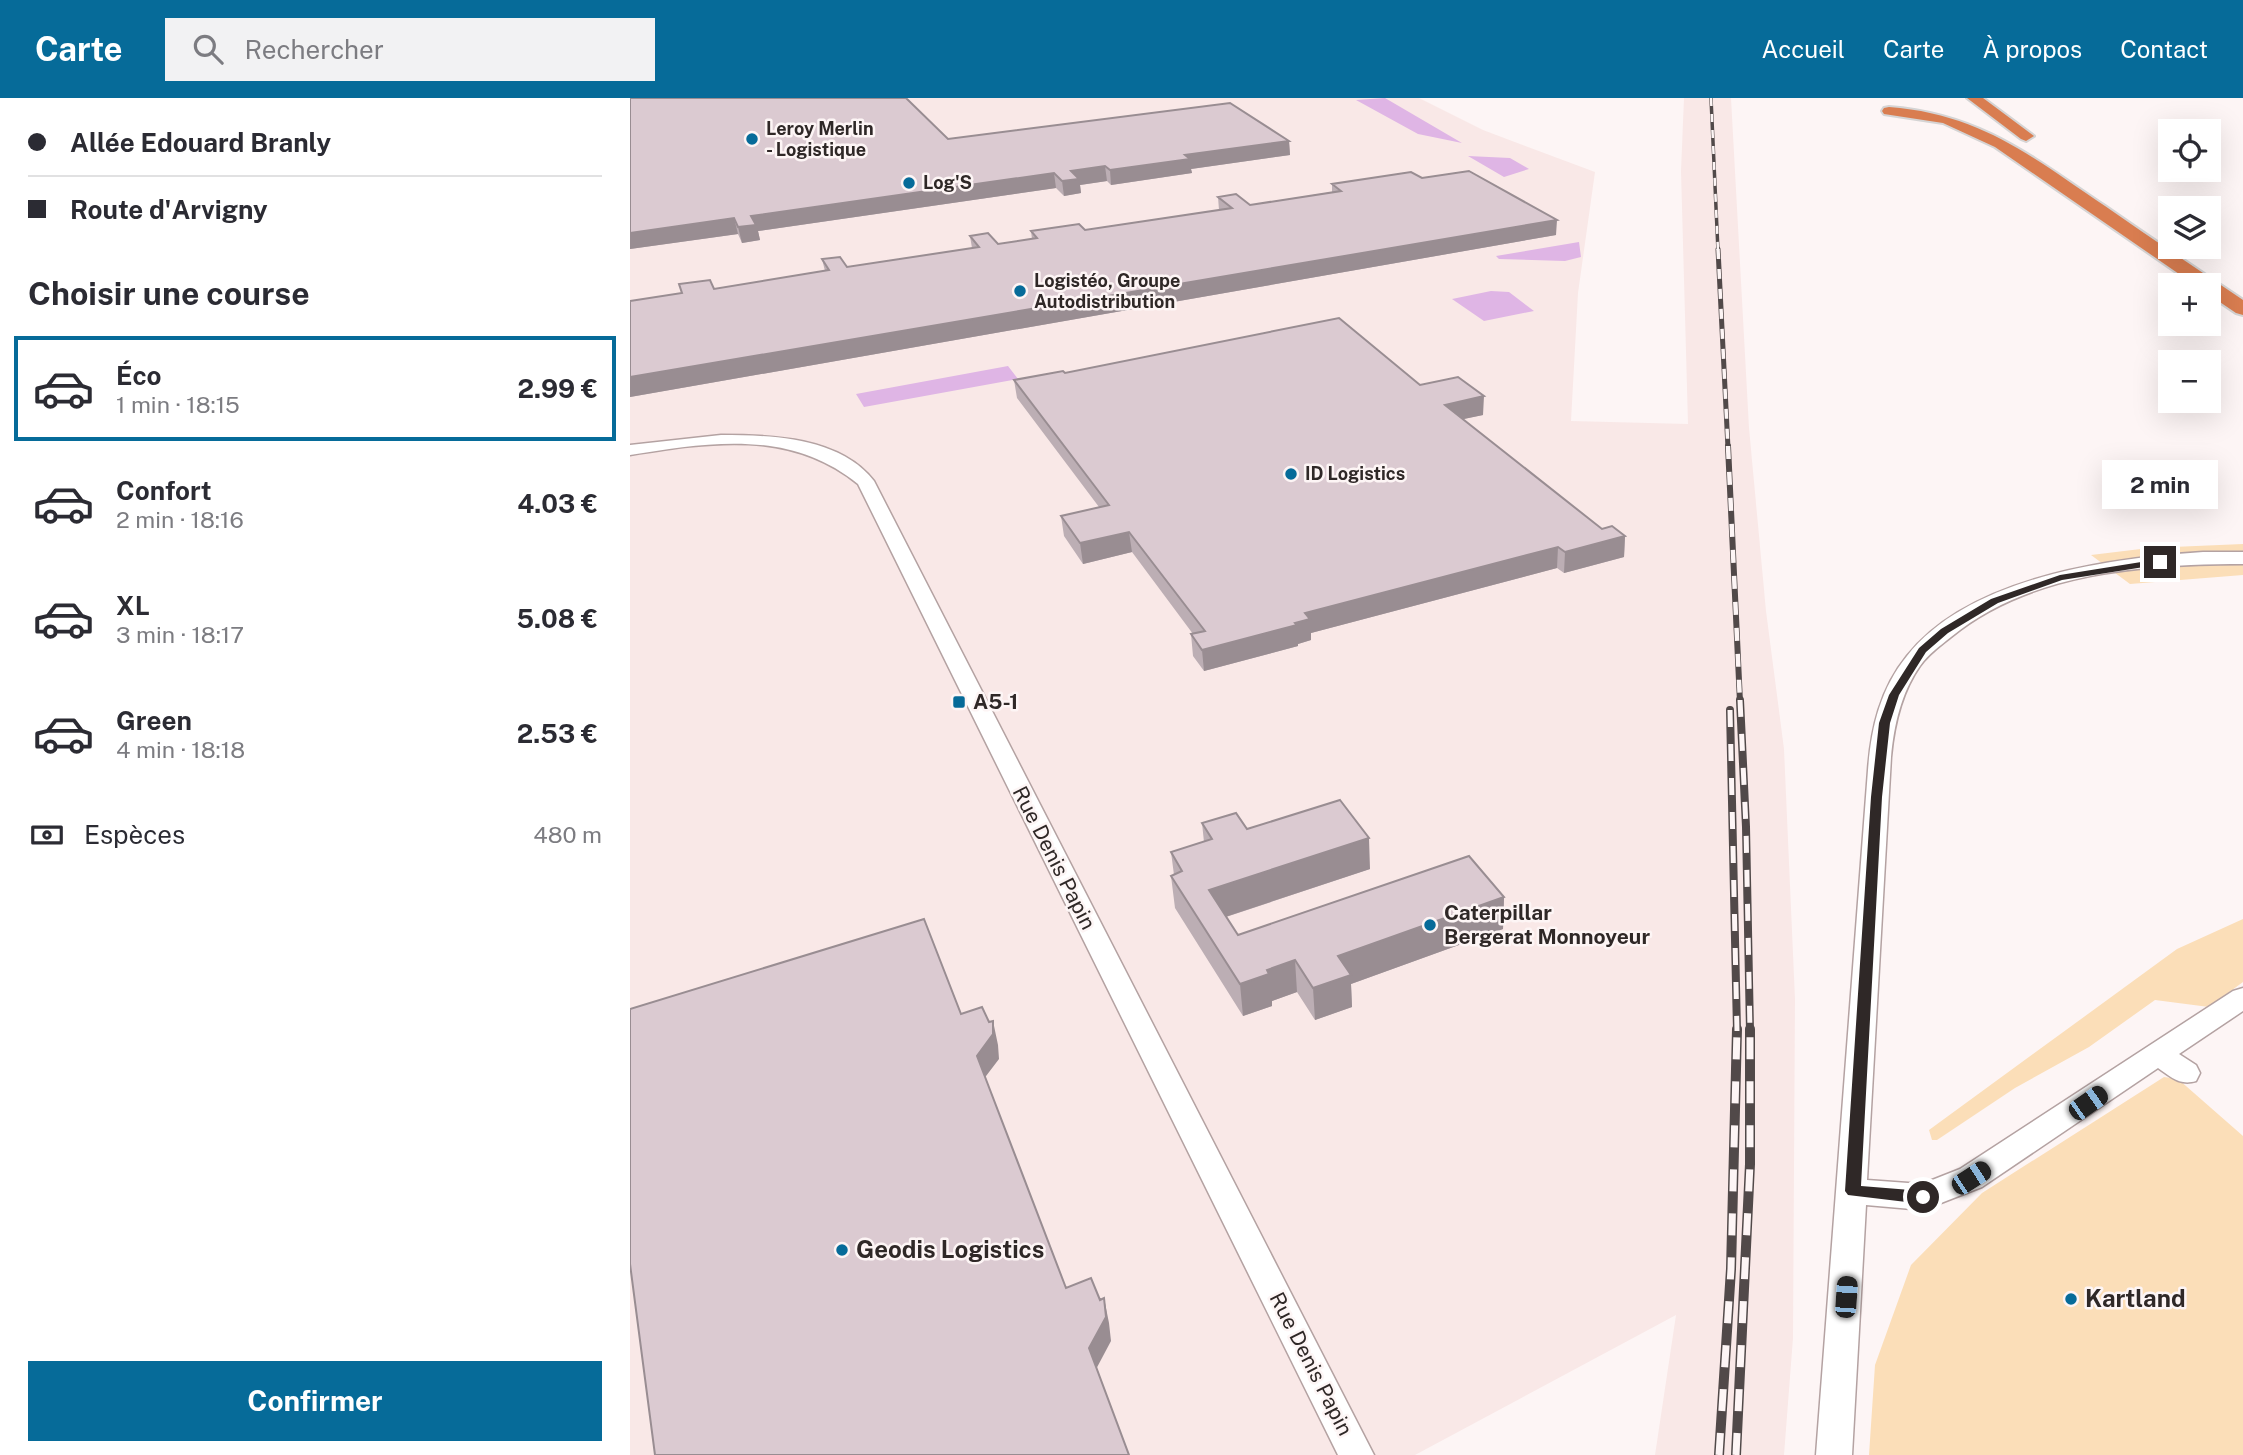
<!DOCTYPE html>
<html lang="fr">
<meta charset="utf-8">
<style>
:root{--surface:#fff;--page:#f2f2f3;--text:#2b2b33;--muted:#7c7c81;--line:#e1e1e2;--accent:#066b99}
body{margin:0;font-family:"Public Sans",sans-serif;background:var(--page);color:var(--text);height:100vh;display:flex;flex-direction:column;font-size:26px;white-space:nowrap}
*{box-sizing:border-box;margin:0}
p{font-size:23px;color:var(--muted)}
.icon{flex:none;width:38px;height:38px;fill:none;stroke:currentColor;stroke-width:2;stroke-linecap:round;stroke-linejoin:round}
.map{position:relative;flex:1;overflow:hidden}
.sheet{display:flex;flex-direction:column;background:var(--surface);width:630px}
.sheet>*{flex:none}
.top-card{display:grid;align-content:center;height:154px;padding:0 28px;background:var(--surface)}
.buttons{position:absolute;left:1528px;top:21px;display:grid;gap:14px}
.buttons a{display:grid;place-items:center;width:63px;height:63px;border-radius:0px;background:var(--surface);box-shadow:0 7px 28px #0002;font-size:35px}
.end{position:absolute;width:32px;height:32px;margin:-16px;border:9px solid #2f2827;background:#fff;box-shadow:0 0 0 4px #fff}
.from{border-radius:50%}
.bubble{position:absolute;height:49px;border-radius:0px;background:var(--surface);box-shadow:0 7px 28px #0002;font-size:23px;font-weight:700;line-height:49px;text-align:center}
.car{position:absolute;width:21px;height:42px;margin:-21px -10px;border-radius:9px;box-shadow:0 0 5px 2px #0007;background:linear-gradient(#222 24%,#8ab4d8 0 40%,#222 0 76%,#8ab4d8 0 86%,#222 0)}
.top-card b{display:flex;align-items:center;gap:24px;height:66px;font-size:26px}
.top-card b+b{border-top:2px solid var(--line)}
.top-card i{width:18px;height:18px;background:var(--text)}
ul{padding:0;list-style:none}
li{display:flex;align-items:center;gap:21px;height:105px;margin:0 14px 10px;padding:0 14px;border:4px solid transparent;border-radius:0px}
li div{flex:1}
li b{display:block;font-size:26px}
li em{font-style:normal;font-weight:700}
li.active{border-color:var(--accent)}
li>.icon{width:63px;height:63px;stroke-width:1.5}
h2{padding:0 28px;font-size:32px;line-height:84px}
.pay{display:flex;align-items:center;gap:18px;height:77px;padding:0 28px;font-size:26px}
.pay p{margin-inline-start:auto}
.action{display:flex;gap:14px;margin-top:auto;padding:14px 28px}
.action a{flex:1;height:80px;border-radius:0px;background:var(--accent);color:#fff;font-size:28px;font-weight:700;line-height:80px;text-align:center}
header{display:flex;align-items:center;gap:42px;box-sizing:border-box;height:98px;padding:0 35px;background:var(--accent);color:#fff}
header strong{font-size:33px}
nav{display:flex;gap:38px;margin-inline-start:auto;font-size:24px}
.search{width:490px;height:63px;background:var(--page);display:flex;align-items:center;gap:18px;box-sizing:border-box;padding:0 24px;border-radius:0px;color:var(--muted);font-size:26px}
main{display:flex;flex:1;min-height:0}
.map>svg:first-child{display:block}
.built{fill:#f9e8e7}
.green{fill:#fbdeb8}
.water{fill:#dfb5e5}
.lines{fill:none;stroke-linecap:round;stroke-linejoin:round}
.minor-casing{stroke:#b4a2a2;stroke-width:3}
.highway-casing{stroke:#d5d4d4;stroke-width:4}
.minor{fill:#fff;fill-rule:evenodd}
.highway{fill:#d97d50;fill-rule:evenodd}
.rail-far4-casing{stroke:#514949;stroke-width:3.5}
.rail-far3-casing{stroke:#514949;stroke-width:5}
.rail-far2-casing{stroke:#514949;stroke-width:6}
.rail-far1-casing{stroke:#514949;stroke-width:8}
.rail-casing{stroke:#514949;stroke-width:10}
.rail-far4{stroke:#fdf5f5;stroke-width:2.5;stroke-dasharray:8;stroke-linecap:butt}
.rail-far3{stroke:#fdf5f5;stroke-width:3.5;stroke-dasharray:10;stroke-linecap:butt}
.rail-far2{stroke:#fdf5f5;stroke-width:4.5;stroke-dasharray:13;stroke-linecap:butt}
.rail-far1{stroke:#fdf5f5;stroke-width:5;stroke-dasharray:17;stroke-linecap:butt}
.rail{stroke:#fdf5f5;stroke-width:7;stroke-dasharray:22;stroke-linecap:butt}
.wall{fill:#bcaeb4}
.shaded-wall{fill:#998d92}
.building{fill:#dbcad1;stroke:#998d92;stroke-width:2}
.route{fill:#2f2827}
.poi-dot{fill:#066b99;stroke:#fdf5f5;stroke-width:2.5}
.labels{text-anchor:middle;stroke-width:5;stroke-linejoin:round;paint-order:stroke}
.far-poi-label{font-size:18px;font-weight:bold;fill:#2f2827;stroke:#fdf5f5;text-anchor:start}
.poi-label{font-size:21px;font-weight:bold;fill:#2f2827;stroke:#fdf5f5;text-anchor:start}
.street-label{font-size:21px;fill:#2f2827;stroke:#fdf5f5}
.near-poi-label{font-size:24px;font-weight:bold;fill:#2f2827;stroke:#fdf5f5;text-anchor:start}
</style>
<header>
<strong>Carte</strong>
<div class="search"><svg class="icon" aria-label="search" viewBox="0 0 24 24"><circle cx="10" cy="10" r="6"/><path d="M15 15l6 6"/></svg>Rechercher</div>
<nav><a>Accueil</a><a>Carte</a><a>À propos</a><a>Contact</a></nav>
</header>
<main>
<section class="sheet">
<div class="top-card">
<b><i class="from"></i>Allée Edouard Branly</b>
<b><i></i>Route d'Arvigny</b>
</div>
<h2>Choisir une course</h2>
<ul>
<li class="active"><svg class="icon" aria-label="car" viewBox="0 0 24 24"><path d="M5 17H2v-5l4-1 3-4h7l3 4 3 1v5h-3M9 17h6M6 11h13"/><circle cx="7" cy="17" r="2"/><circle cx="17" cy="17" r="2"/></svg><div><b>Éco</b><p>1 min · 18:15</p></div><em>2.99 €</em></li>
<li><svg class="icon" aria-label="car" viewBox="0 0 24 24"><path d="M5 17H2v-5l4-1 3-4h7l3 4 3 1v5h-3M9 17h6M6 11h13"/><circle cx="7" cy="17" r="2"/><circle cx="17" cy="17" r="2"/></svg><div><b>Confort</b><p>2 min · 18:16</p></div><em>4.03 €</em></li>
<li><svg class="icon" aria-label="car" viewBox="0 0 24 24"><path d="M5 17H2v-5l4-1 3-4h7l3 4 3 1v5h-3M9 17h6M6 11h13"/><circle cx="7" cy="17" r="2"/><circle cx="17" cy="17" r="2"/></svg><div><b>XL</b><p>3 min · 18:17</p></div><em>5.08 €</em></li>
<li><svg class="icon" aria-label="car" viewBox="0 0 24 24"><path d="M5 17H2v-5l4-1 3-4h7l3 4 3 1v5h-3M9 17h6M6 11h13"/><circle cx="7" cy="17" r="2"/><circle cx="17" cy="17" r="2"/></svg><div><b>Green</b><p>4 min · 18:18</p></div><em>2.53 €</em></li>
</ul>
<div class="pay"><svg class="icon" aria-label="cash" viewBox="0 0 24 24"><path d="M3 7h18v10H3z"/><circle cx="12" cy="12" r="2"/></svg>Espèces<p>480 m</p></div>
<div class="action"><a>Confirmer</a></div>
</section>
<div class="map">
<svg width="1613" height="1357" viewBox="0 0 1613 1357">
<rect width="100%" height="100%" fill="#fdf5f5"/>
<path class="built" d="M0,0H789L853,32L965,74L948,195L941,323L1058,326L1051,73L1054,0H1101L1119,330L1136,513L1154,651L1165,901L1163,1240L1154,1357H1025L1046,1217L785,1357H0Z"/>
<path class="green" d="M1613,446V477L1500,486L1461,457L1519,450Z
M1613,821V884L1579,909L1525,902L1459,949L1385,990L1307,1042H1302L1299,1032L1547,851Z
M1534,979L1548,981L1613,1038V1357H1239L1245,1267L1281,1167L1352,1095Z"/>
<path class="water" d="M755,0L832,45L788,36L726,2Z
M838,58L880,60L899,71L874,79Z
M949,144L951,159L935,163L869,161L866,158Z
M861,193L879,194L904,213L854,223L822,201Z
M378,268L388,281L234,309L226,296Z"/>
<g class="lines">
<defs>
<path id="minor" d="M91,337C141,337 210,339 244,383L744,1357H708L228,386C160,331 80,344 0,357V347Z
M1573,454H1613V466C1515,466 1400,474 1321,539C1310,548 1298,556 1290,568C1271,595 1264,627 1261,659L1237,1082L1292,1086L1330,1071L1603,893L1613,890V913L1549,956L1566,967L1570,975L1566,983C1550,988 1541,979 1528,970L1352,1089L1293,1112L1236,1107L1222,1357H1186L1238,672C1241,631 1250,591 1277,558C1339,479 1480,460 1573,454Z"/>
<path id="highway" d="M1337,0H1353L1404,38L1396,43L1391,41Z
M1259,9C1351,16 1402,59 1475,108C1521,140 1567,171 1613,202V217L1606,215L1578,196V187H1565L1365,49L1313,25L1254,16L1252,13L1254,10Z"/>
</defs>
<use href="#minor" class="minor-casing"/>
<use href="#highway" class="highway-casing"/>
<use href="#minor" class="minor"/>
<use href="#highway" class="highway"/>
<defs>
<path id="rail-far4" d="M1081,0L1088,153"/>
<path id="rail-far3" d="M1088,151L1098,350"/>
<path id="rail-far2" d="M1098,348L1110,604"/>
<path id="rail-far1" d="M1110,602L1116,729L1120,933
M1100,612L1107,933"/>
<path id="rail" d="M1089,1357L1101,1171L1107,931
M1106,1357L1120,1066V931"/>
</defs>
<use href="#rail-far4" class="rail-far4-casing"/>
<use href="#rail-far3" class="rail-far3-casing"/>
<use href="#rail-far2" class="rail-far2-casing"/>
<use href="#rail-far1" class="rail-far1-casing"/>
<use href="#rail" class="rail-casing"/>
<use href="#rail-far4" class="rail-far4"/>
<use href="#rail-far3" class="rail-far3"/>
<use href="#rail-far2" class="rail-far2"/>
<use href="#rail-far1" class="rail-far1"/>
<use href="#rail" class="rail"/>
</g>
<path class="wall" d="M0,0L318,41L659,43L660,57L561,71L562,75L481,87L477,83L450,87L451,95L434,98L426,90L128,133L130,142L112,145L108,136L0,151Z
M792,80L926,137L0,299V203L52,195L49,186L84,191L195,173L192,161L217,169L342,150L340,138L368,146L402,141L401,133L455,132L589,112L588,99L620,107L702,94V86Z
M435,275L790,287L853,317L833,321L972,431L995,438L994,459L934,475L927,470L681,535V542L668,546V548L574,573L563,558L561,536H563L502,454L453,466L434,438L431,418L469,409L387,300L384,282Z
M572,725L617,731L740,771L596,819L608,837L874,799L873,831L721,886L722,909L685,922L667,894L642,903V908L613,918L545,810L541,778L544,777L541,754L574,744Z"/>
<path class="shaded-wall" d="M659,43L660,57L561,71L562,75L481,87L480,72L555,57Z
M475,68L477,83L450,87L451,95L434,98L432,83L441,73Z
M424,75L426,90L128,133L130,142L112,145L108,129L121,118Z
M104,120L108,136L0,151V135Z
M927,122L926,137L0,299V279Z
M854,298L853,317L815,325V307Z
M499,434L502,454L453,466L450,445Z
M995,438L994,459L934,475L935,454Z
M928,449L927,470L681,535V542L668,546V548L574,573L572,552L665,525L675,515Z
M739,740L740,771L583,823L579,792Z
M874,799L873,831L721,886L722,909L685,922L683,890L708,858Z
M665,862L667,894L642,903V908L613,918L610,886L637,872Z
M363,923L368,947L369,961L353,982L347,958Z
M474,1200L479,1225L481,1243L464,1275L459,1250Z"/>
<path class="building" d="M0,0H276L318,41L600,5L659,43L555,57L560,61L480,72L475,68L441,73L449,81L432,83L424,75L121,118L126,127L108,129L104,120L0,135Z
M839,73L927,122L0,279V203L52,195L49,186L80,182L84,191L199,172L192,161L210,159L217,169L349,149L340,138L358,135L368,146L407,140L401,133L449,126L455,132L602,110L588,99L606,96L620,107L711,93L702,86L781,74L792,80Z
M709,220L790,287L828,279L854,298L815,307L972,431L982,428L995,438L935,454L928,449L675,515L680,521L665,525L667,527L572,552L561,536L575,533L499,434L450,445L431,418L479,407L384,282L433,273L435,275Z
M710,702L739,740L579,792L608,837L839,758L874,799L708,858L721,877L683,890L665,862L637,872L639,876L610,886L541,778L552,773L541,754L582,741L572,725L606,715L617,731Z
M294,821L331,916L352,909L359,924L363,923V936L347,958L436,1190L461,1180L470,1202L474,1200L476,1219L459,1250L499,1357H25L0,1166V911Z"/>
<path class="route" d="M1530,461L1535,464L1533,466L1432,482L1368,505L1318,535L1296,554L1269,597L1260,625L1252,699L1231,1088L1293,1093L1300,1099L1293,1106L1218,1097L1215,1093L1241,699L1249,625L1259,597L1289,550L1311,531L1361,501L1430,477Z"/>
<g class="poi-dot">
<circle cx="122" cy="41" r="7"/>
<circle cx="279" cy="85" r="7"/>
<circle cx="390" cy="193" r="7"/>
<circle cx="661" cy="376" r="7"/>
<rect x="322" y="597" width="14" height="14" rx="3.5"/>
<circle cx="800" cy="827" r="7"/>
<circle cx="212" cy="1152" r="7"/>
<circle cx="1441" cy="1201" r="7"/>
</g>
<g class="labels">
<g class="far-poi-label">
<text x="136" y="37">Leroy Merlin<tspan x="136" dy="21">- Logistique</tspan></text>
<text x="293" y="91">Log'S</text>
<text x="404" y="189">Logistéo, Groupe<tspan x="404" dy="21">Autodistribution</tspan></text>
<text x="675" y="382">ID Logistics</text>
</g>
<g class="poi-label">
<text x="343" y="611">A5-1</text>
<text x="814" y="822">Caterpillar<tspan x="814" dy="24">Bergerat Monnoyeur</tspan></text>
</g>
<g class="street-label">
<text transform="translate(424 760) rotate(63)" y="7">Rue Denis Papin</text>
<text transform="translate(681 1266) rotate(63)" y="7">Rue Denis Papin</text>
</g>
<g class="near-poi-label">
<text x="226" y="1160">Geodis Logistics</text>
<text x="1455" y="1209">Kartland</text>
</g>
</g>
</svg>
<div class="buttons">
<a><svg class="icon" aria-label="locate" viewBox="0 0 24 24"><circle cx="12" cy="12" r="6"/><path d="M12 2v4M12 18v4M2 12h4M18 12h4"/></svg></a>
<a><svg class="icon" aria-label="layers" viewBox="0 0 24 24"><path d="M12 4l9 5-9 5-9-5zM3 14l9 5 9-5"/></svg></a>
<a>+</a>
<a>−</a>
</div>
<i class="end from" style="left:1293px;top:1099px"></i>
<i class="end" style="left:1530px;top:464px"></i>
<div class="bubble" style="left:1472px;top:362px;width:116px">2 min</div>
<i class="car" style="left:1458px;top:1005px;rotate:55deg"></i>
<i class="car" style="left:1341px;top:1080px;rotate:57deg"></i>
<i class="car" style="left:1216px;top:1199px;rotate:4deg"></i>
</div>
</main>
